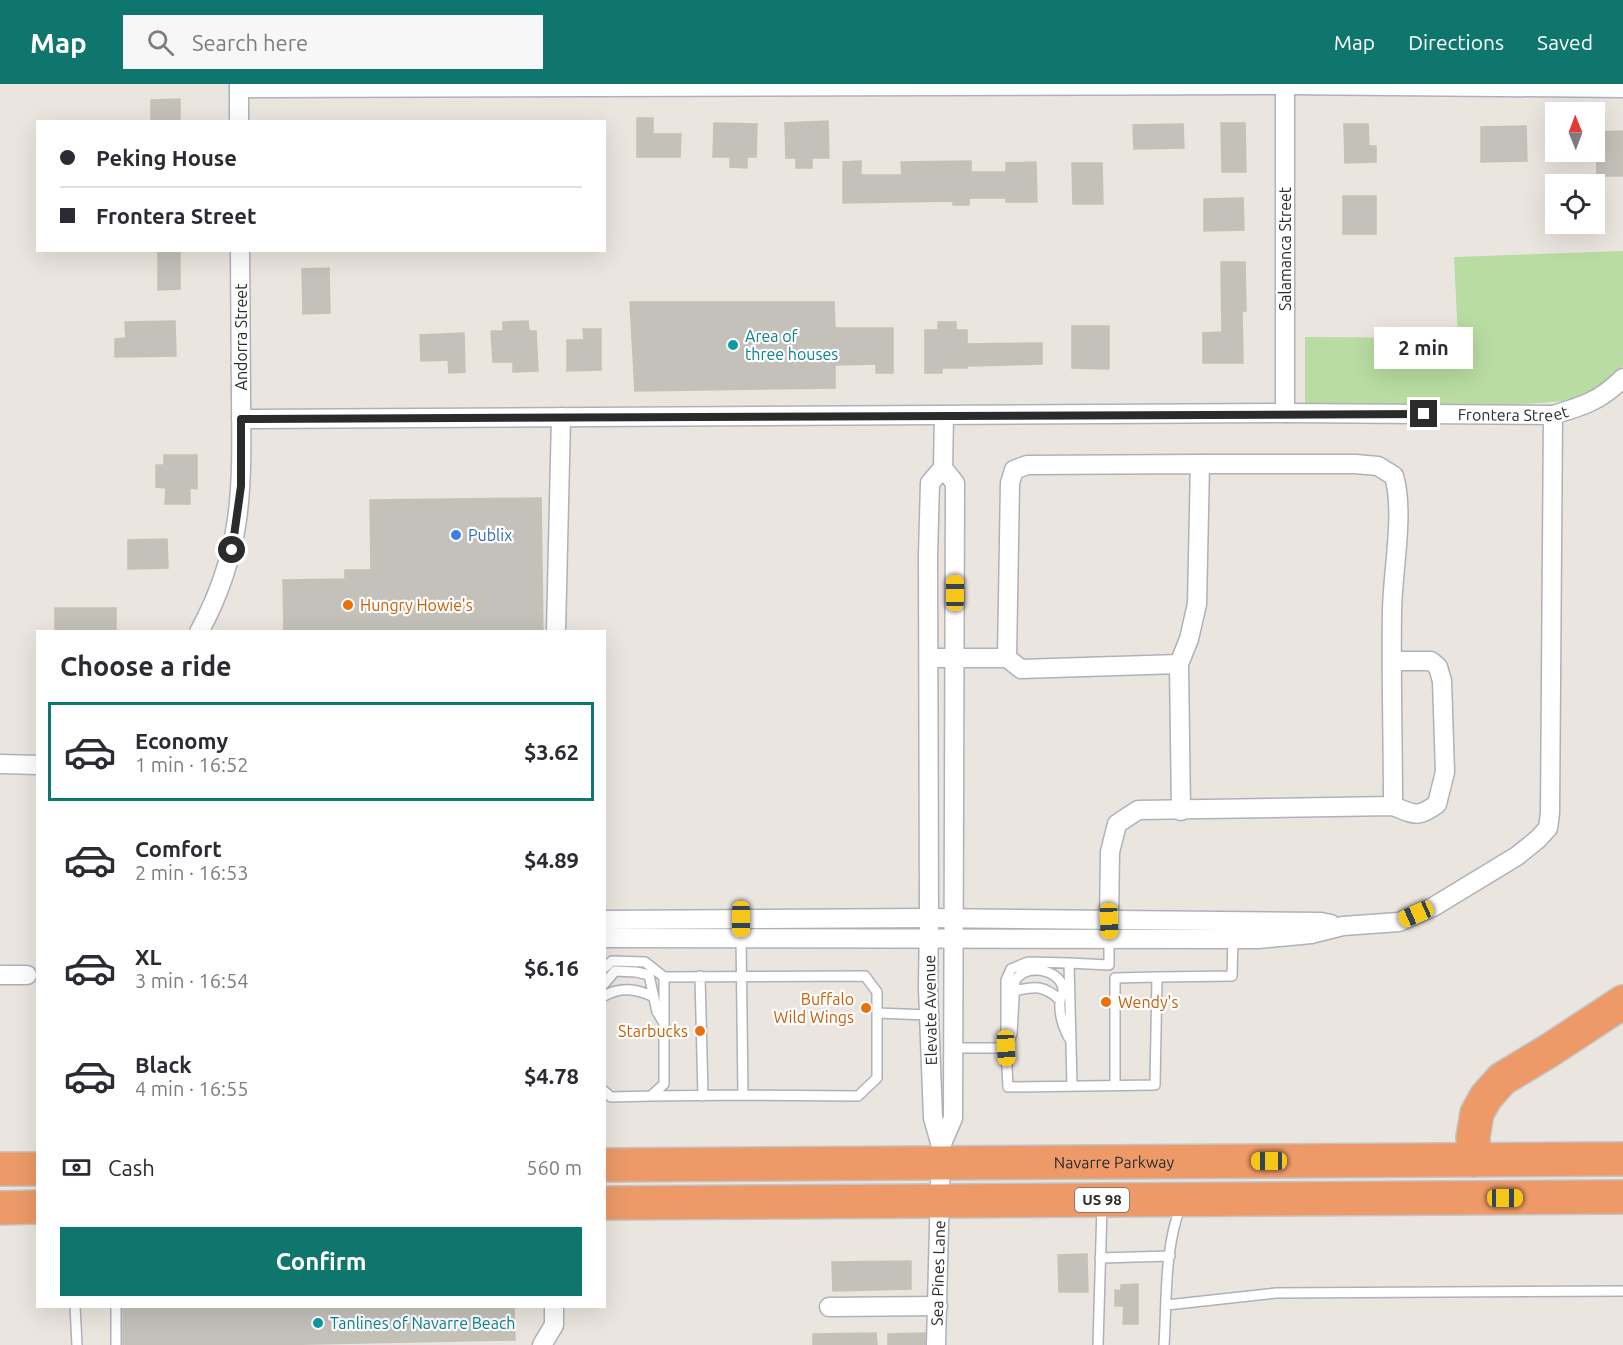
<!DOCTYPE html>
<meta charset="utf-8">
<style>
:root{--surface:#fff;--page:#f7f7f7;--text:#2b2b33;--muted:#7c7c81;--line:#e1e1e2;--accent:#0f766e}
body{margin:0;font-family:Ubuntu,sans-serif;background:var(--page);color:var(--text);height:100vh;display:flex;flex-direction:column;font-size:22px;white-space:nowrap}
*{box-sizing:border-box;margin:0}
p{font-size:20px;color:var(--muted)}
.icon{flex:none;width:33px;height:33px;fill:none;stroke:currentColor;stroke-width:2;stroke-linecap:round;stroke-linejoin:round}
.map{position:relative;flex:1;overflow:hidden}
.details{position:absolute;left:36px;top:546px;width:570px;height:678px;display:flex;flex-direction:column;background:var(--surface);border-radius:0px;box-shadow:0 6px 24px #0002}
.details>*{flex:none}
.hud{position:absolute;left:36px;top:36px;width:570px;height:132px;border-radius:0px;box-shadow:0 6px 24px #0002;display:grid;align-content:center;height:132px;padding:0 24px;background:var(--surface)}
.needle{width:39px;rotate:359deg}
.fabs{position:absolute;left:1545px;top:18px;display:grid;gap:12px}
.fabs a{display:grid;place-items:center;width:60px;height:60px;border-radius:0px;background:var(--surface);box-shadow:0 6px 24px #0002;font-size:30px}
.end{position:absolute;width:27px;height:27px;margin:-14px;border:8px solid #2b2b2b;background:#fff;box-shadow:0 0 0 3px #fff}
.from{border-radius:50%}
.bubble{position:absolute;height:42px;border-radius:0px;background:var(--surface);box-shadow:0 6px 24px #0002;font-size:20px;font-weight:700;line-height:42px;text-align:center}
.car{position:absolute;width:18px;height:36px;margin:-18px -9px;border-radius:8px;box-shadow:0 0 4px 2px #0007;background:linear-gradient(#f5c518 24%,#345 0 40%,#f5c518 0 76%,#345 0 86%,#f5c518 0)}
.hud b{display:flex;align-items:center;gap:21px;height:57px;font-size:22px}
.hud b+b{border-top:2px solid var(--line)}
.hud i{width:15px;height:15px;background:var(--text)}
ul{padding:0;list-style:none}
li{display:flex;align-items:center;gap:18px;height:99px;margin:0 12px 9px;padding:0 12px;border:3px solid transparent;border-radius:0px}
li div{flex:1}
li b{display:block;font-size:22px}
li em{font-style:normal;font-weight:700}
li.current{border-color:var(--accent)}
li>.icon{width:54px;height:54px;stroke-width:1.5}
h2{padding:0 24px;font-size:27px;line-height:72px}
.pay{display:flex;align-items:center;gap:15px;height:66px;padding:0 24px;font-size:22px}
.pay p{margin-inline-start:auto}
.cta{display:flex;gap:12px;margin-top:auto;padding:12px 24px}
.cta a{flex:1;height:69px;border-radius:0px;background:var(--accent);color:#fff;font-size:24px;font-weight:700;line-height:69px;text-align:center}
header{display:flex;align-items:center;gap:36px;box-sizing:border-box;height:84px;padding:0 30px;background:var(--accent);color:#fff}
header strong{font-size:28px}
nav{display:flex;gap:33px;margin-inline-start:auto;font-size:21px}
.search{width:420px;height:54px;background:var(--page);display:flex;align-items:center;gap:15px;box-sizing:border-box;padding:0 21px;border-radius:0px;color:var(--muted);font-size:22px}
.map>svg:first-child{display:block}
.green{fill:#b8dca1}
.building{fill:#c4c0ba;stroke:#c6c1b8;stroke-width:1.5}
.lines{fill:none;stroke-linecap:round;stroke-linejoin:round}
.lane-casing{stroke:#afb1ba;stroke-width:12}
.street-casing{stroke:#afb1ba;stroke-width:21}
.highway-casing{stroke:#c4c4c4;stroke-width:36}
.lane{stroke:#fff;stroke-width:9}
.street{stroke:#fff;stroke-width:18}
.highway{stroke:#ed9a68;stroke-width:33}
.route{stroke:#2b2b2b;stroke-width:8}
.culture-dot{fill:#0f9aa8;stroke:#fff;stroke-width:2}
.shop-dot{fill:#3f7fe0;stroke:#fff;stroke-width:2}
.food-dot{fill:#e8710a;stroke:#fff;stroke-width:2}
.labels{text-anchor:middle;stroke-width:4.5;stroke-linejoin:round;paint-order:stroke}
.shield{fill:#fff;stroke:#6b6b6b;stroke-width:1.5}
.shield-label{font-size:15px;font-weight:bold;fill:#2b2b2b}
.street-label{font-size:16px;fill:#2b2b2b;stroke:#fff}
.culture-label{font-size:16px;fill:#0d838f;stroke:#fff;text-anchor:start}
.shop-label{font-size:16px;fill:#366cbe;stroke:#fff;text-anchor:start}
.food-label{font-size:16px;fill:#c56008;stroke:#fff;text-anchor:start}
</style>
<header>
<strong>Map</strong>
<div class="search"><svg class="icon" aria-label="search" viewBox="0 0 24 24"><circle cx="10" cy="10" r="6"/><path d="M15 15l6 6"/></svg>Search here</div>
<nav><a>Map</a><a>Directions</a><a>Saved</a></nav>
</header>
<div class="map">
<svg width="1623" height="1261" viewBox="0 0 1623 1261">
<rect width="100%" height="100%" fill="#ebe5df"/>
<path class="green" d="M1623,167V282L1607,298L1590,310L1567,317L1494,322L1305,320V253L1458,254L1454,173Z"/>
<path class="building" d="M180,15V38H151V16Z
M637,34H653V50H681L680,73H637Z
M828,37L829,74H812V84H796V74H786L785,39Z
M714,39L757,40L756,73H747V84L730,83V73H713Z
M1221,39H1245L1246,88H1222Z
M1183,40L1184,64L1134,65L1133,41Z
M1344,40H1368L1369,62H1376V78L1345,79Z
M1526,42L1527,77L1481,78V43Z
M1623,47V92H1597L1596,48Z
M861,77V91H902L901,78L971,77V88H1006V79L1036,78L1037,118H1006V114H969V121H953V117L843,119V78Z
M1072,79H1102L1103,120H1073Z
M1343,112H1376V150H1343Z
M1243,114L1244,146L1204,147V115Z
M158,166H180V205L158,206Z
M1221,178H1245L1246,227H1242L1243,279H1203V249L1222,248Z
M329,184L330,229L303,230L302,185Z
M630,218H834L835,244H893V289H876V280L835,281V304L635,307Z
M175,237L176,272L115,273V255L126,254L125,238Z
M528,237L529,247H536L538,287L513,288V278H493L491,247H503V238Z
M938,238H956V246H967V260L1042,259V280L967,282V284H942V289H925V246H938Z
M1072,242H1109V285L1072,284Z
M583,245H601V286L567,287V256H584Z
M464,249L465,288L449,289L448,276L421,277L420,251Z
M164,371H197V405L190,404V420H165L166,404L156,403V381H164Z
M541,414L543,548H284L283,496L345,495V486H371L370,416Z
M167,455L168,484L128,485V456Z
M55,524H116V548H55Z
M1087,1170L1088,1208H1059L1058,1171Z
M911,1177V1205L833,1207L832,1178Z
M1138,1200V1240H1123L1124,1222H1115V1206L1121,1207V1201Z
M123,1222H514L515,1256L263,1261H123Z
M876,1249L877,1261H813V1250Z
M925,1249V1261H888V1250Z"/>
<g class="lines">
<defs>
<path id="lane" d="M1069,879L1109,881V854
M604,884L612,877L645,878L664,893L865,892L877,908V994L858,1012L743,1011L741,852
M700,892L703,1012
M1157,893L1232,892L1233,852
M604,900L615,887L636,888L649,891L657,928L664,939
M1014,907C1035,902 1044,901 1060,916
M604,912C621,902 637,905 654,913
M877,929L928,931
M1007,961L1012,950L1015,896C1021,889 1026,886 1036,886C1047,886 1064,893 1063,908C1062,911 1060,914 1060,917C1059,930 1063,943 1069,954
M954,964H1006L1008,1003L1155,1001L1157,893L1115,894V1002
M1006,964V896L1011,885L1028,878L1069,879L1072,1002
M604,1007L611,1013L651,1012L664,1000V893
M651,1012L743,1011
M1100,1174L1170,1172
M1167,1221L1276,1209L1623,1207
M75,1222L77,1261
M116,1222V1261
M1098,1261L1102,1122
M1164,1261C1167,1215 1164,1165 1181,1121"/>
<g id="street">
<path d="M239,0V38"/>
<path d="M1285,0V329"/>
<path d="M239,4L1285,1L1623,4"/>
<path id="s1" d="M241,335L1285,329L1553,331C1583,322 1600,317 1623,294"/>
<path d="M1200,380H1355L1378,382L1394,392C1405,430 1392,489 1392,529C1391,594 1393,658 1393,722"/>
<path d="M199,548C244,466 242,403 241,313C241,264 240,215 240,166"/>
<path d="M556,548L561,333"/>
<path d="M929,574H1007L1010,399L1014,386L1027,381L1200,380L1197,520L1189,555L1179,580L1181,727"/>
<path d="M1007,574L1021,585L1179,580"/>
<path d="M0,680L38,681"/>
<path d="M604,836L929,834L1321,838L1331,840"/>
<path d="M1109,837L1110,768L1117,740L1138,726L1393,722C1415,731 1418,734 1437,720L1445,688L1442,597L1438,583L1431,577H1392"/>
<path d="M604,854L1258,855L1311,850L1343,842L1399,838L1433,823L1517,772L1538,755L1548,744L1550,729L1553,331"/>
<path d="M0,891H27"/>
<path d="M941,1062L953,1034L955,399L943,384L944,331"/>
<path d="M829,1223L938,1222"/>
<path d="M542,1261L554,1241V1222"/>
<path id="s2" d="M936,1261L941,1062L933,1034L928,904L929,834L928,471L930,399L943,384"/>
</g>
<g id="highway">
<path d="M1474,1076L1473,1053L1477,1029L1486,1013L1502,995L1550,966L1623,918"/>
<path id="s3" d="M604,1081L1623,1075"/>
<path d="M0,1085H38"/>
<path d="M604,1119L1623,1113"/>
<path d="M0,1124L38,1123"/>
</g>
</defs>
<use href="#lane" class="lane-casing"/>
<use href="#street" class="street-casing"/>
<use href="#highway" class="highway-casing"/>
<use href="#lane" class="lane"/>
<use href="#street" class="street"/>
<use href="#highway" class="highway"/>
</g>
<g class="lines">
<path class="route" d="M232,466L241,402V335L1424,330"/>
</g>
<g class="culture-dot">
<circle cx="733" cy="261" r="6"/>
<circle cx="318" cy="1239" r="6"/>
</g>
<circle class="shop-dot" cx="456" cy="451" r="6"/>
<g class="food-dot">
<circle cx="348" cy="521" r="6"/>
<circle cx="1106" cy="918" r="6"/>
<circle cx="866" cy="924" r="6"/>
<circle cx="700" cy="947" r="6"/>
</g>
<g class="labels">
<rect class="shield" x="1075" y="1104" width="54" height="24" rx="4.5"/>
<g class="shield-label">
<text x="1102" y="1121">US 98</text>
</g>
<g class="street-label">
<text transform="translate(1285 165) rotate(-90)" y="6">Salamanca Street</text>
<text transform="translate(241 253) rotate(-90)" y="6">Andorra Street</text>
<text dy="6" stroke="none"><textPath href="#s1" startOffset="1272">Frontera Street</textPath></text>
<text transform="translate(930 926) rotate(-91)" y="6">Elevate Avenue</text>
<text dy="6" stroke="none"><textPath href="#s3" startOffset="510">Navarre Parkway</textPath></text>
<text dy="6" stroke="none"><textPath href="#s2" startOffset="72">Sea Pines Lane</textPath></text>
</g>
<g class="culture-label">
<text x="745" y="258">Area of<tspan x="745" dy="18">three houses</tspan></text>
<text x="330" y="1245">Tanlines of Navarre Beach</text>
</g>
<g class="shop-label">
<text x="468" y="457">Publix</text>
</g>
<g class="food-label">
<text x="360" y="527">Hungry Howie's</text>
<text x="854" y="921" text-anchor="end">Buffalo<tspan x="854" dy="18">Wild Wings</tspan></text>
<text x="1118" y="924">Wendy's</text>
<text x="688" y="953" text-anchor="end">Starbucks</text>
</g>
</g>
</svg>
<div class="fabs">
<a><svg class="needle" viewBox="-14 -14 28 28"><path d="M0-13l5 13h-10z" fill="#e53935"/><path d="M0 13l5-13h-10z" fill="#7c7c81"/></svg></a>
<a><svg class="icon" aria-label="locate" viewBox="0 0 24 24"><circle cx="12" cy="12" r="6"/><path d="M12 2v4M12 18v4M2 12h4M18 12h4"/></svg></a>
</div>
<i class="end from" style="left:232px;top:466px"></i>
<i class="end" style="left:1424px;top:330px"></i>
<div class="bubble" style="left:1374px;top:243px;width:99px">2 min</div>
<i class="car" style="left:955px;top:509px;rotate:0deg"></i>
<i class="car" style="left:1416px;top:830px;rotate:246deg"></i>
<i class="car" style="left:741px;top:835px;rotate:180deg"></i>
<i class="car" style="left:1109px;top:837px;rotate:178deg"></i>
<i class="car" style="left:1006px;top:964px;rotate:177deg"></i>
<i class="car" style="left:1269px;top:1077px;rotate:270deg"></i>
<i class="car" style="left:1505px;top:1114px;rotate:90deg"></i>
<div class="hud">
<b><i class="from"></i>Peking House</b>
<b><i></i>Frontera Street</b>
</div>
<section class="details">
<h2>Choose a ride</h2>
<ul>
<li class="current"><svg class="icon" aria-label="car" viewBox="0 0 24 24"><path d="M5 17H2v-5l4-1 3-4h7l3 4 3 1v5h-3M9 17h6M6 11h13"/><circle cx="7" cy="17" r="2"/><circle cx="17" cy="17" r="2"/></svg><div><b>Economy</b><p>1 min · 16:52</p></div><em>$3.62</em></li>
<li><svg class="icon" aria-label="car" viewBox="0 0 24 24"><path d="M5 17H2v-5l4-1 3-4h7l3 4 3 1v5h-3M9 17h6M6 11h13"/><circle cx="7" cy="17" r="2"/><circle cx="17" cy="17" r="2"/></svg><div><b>Comfort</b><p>2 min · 16:53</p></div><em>$4.89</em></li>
<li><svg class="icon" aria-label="car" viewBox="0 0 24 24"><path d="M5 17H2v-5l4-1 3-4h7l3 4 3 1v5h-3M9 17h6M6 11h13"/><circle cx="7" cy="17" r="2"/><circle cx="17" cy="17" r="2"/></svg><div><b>XL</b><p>3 min · 16:54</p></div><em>$6.16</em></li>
<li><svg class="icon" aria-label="car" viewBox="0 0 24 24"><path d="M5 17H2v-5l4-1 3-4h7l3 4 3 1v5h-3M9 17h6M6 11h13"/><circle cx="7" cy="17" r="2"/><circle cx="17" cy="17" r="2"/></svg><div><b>Black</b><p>4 min · 16:55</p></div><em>$4.78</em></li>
</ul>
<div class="pay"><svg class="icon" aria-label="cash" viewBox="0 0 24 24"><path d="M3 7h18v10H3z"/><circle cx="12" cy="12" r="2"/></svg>Cash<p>560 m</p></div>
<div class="cta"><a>Confirm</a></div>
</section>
</div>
